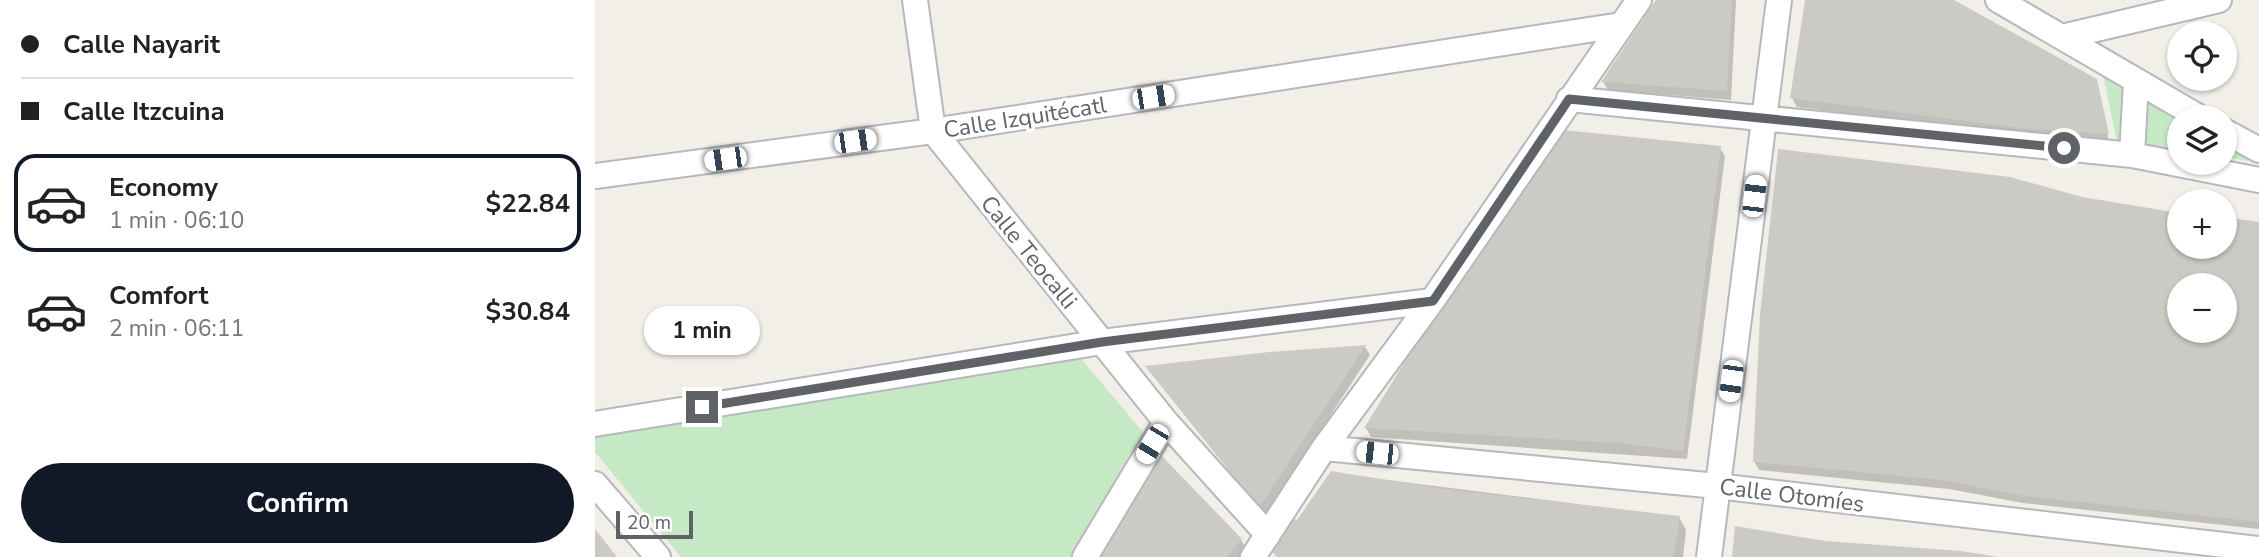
<!DOCTYPE html>
<meta charset="utf-8">
<style>
:root{--surface:#fff;--page:#f6f6f6;--text:#222;--muted:#767676;--line:#e0e0e0;--accent:#111827}
body{margin:0;font-family:"Nunito Sans",sans-serif;background:var(--page);color:var(--text);height:100vh;display:flex;flex-direction:column;font-size:26px;white-space:nowrap}
*{box-sizing:border-box;margin:0}
p{font-size:23px;color:var(--muted)}
.icon{flex:none;width:38px;height:38px;fill:none;stroke:currentColor;stroke-width:2;stroke-linecap:round;stroke-linejoin:round}
.map{position:relative;flex:1;overflow:hidden}
.panel{display:flex;flex-direction:column;background:var(--surface);width:595px}
.panel>*{flex:none}
.top-card{display:grid;align-content:center;height:154px;padding:0 21px;background:var(--surface)}
.buttons{position:absolute;left:1572px;top:21px;display:grid;gap:14px}
.buttons a{display:grid;place-items:center;width:70px;height:70px;border-radius:50%;background:var(--surface);box-shadow:0 2px 5px #0004;font-size:35px}
.scale{position:absolute;left:21px;bottom:18px;width:77px;box-sizing:border-box;padding-left:7px;border:4px solid #5f6368;border-top:0;font-size:19px;line-height:24px;white-space:nowrap;color:#5f6368;-webkit-text-stroke:5px #fff;paint-order:stroke}
.end{position:absolute;width:32px;height:32px;margin:-16px;border:9px solid #5f6368;background:#fff;box-shadow:0 0 0 4px #fff}
.from{border-radius:50%}
.bubble{position:absolute;height:49px;border-radius:24px;background:var(--surface);box-shadow:0 2px 5px #0004;font-size:23px;font-weight:700;line-height:49px;text-align:center}
.car{position:absolute;width:21px;height:42px;margin:-21px -10px;border-radius:9px;box-shadow:0 0 5px 2px #0007;background:linear-gradient(#fff 24%,#345 0 40%,#fff 0 76%,#345 0 86%,#fff 0)}
.top-card b{display:flex;align-items:center;gap:24px;height:66px;font-size:26px}
.top-card b+b{border-top:2px solid var(--line)}
.top-card i{width:18px;height:18px;background:var(--text)}
ul{padding:0;list-style:none}
li{display:flex;align-items:center;gap:21px;height:98px;margin:0 14px 10px;padding:0 7px;border:4px solid transparent;border-radius:21px}
li div{flex:1}
li b{display:block;font-size:26px}
li em{font-style:normal;font-weight:700}
li.on{border-color:var(--accent)}
li>.icon{width:63px;height:63px;stroke-width:1.5}
.action{display:flex;gap:14px;margin-top:auto;padding:14px 21px}
.action a{flex:1;height:80px;border-radius:42px;background:var(--accent);color:#fff;font-size:28px;font-weight:700;line-height:80px;text-align:center}
main{display:flex;flex:1;min-height:0}
.map>svg:first-child{display:block}
.green{fill:#c5e8c5}
.shadow{fill:#0003;fill-rule:evenodd}
.building{fill:#cccac5;fill-rule:evenodd}
.lines{fill:none;stroke-linecap:round;stroke-linejoin:round}
.street-casing{stroke:#b5b8bc;stroke-width:28}
.street{stroke:#fff;stroke-width:24}
.route{stroke:#5f6368;stroke-width:9}
.labels{text-anchor:middle;stroke-width:7;stroke-linejoin:round;paint-order:stroke}
.street-label{font-size:23px;fill:#5f6368;stroke:#fff}
</style>
<main>
<section class="panel">
<div class="top-card">
<b><i class="from"></i>Calle Nayarit</b>
<b><i></i>Calle Itzcuina</b>
</div>
<ul>
<li class="on"><svg class="icon" aria-label="car" viewBox="0 0 24 24"><path d="M5 17H2v-5l4-1 3-4h7l3 4 3 1v5h-3M9 17h6M6 11h13"/><circle cx="7" cy="17" r="2"/><circle cx="17" cy="17" r="2"/></svg><div><b>Economy</b><p>1 min · 06:10</p></div><em>$22.84</em></li>
<li><svg class="icon" aria-label="car" viewBox="0 0 24 24"><path d="M5 17H2v-5l4-1 3-4h7l3 4 3 1v5h-3M9 17h6M6 11h13"/><circle cx="7" cy="17" r="2"/><circle cx="17" cy="17" r="2"/></svg><div><b>Comfort</b><p>2 min · 06:11</p></div><em>$30.84</em></li>
</ul>
<div class="action"><a>Confirm</a></div>
</section>
<div class="map">
<svg width="1664" height="557" viewBox="0 0 1664 557">
<rect width="100%" height="100%" fill="#f1efe8"/>
<path class="green" d="M1508,74L1584,117V151L1522,143Z
M1629,143L1662,162L1629,157Z
M484,356L556,442L487,557H86L0,452V432Z"/>
<path class="shadow" d="M1063,0H1141L1136,100L1013,90L1008,82Z
M1212,0H1355L1501,85L1514,142L1438,137L1202,107L1197,98Z
M1125,148L1130,156L1092,459L776,437L771,428L827,338Z
M1664,223V529L1428,503L1354,489L1164,470L1159,461L1584,247H1629ZM1584,285H1629V331H1584Z
M770,347L775,355L670,515L552,367Z
M737,473L1084,517L1091,530L1088,557H682L679,552Z
M646,540L651,548L644,557H502Z"/>
<path class="building" d="M1061,0H1137L1132,91L1006,82Z
M1210,0H1359L1502,79L1514,134L1432,129L1195,98Z
M968,130L1126,146L1088,451L1024,443L769,428L825,337L872,275Z
M1183,149L1415,177L1487,197L1584,213V247H1629V217L1664,222V522L1422,495L1348,480L1158,462L1165,315ZM1584,285H1629V331H1584Z
M771,345L664,508L550,366L674,352Z
M562,451L647,539L632,557H500Z
M736,471L849,489L1085,516L1079,557H680L681,555L677,552L697,518L702,520Z
M1140,526L1230,541L1366,551L1404,557H1137Z
M0,529L22,557H0Z"/>
<g class="lines">
<defs>
<path id="street" d="M320,0L338,131L571,422L673,535
M1403,0L1604,117
M1467,37L1624,0
M974,99L1537,155L1664,180
M1629,131L1664,150
M1537,155L1541,82
M0,176L338,131L1026,25
M0,424L507,342L837,301
M729,448L1122,486L1664,549
M0,484L63,557
M490,557L571,422
M658,557L729,448L837,301L1044,0
M1114,557L1184,0"/>
</defs>
<use href="#street" class="street-casing"/>
<use href="#street" class="street"/>
</g>
<g class="lines">
<path class="route" d="M107,407L507,342L838,301L974,99L1469,148"/>
</g>
<g class="labels">
<g class="street-label">
<text transform="translate(430 117) rotate(-9)" y="8">Calle Izquitécatl</text>
<text transform="translate(434 252) rotate(51)" y="8">Calle Teocalli</text>
<text transform="translate(1197 495) rotate(7)" y="8">Calle Otomíes</text>
</g>
</g>
</svg>
<div class="buttons">
<a><svg class="icon" aria-label="locate" viewBox="0 0 24 24"><circle cx="12" cy="12" r="6"/><path d="M12 2v4M12 18v4M2 12h4M18 12h4"/></svg></a>
<a><svg class="icon" aria-label="layers" viewBox="0 0 24 24"><path d="M12 4l9 5-9 5-9-5zM3 14l9 5 9-5"/></svg></a>
<a>+</a>
<a>−</a>
</div>
<div class="scale">20 m</div>
<i class="end from" style="left:1469px;top:148px"></i>
<i class="end" style="left:107px;top:407px"></i>
<div class="bubble" style="left:49px;top:306px;width:116px">1 min</div>
<i class="car" style="left:558px;top:97px;rotate:81deg"></i>
<i class="car" style="left:260px;top:141px;rotate:82deg"></i>
<i class="car" style="left:130px;top:159px;rotate:262deg"></i>
<i class="car" style="left:1159px;top:196px;rotate:7deg"></i>
<i class="car" style="left:1136px;top:381px;rotate:188deg"></i>
<i class="car" style="left:557px;top:444px;rotate:211deg"></i>
<i class="car" style="left:782px;top:453px;rotate:276deg"></i>
</div>
</main>
